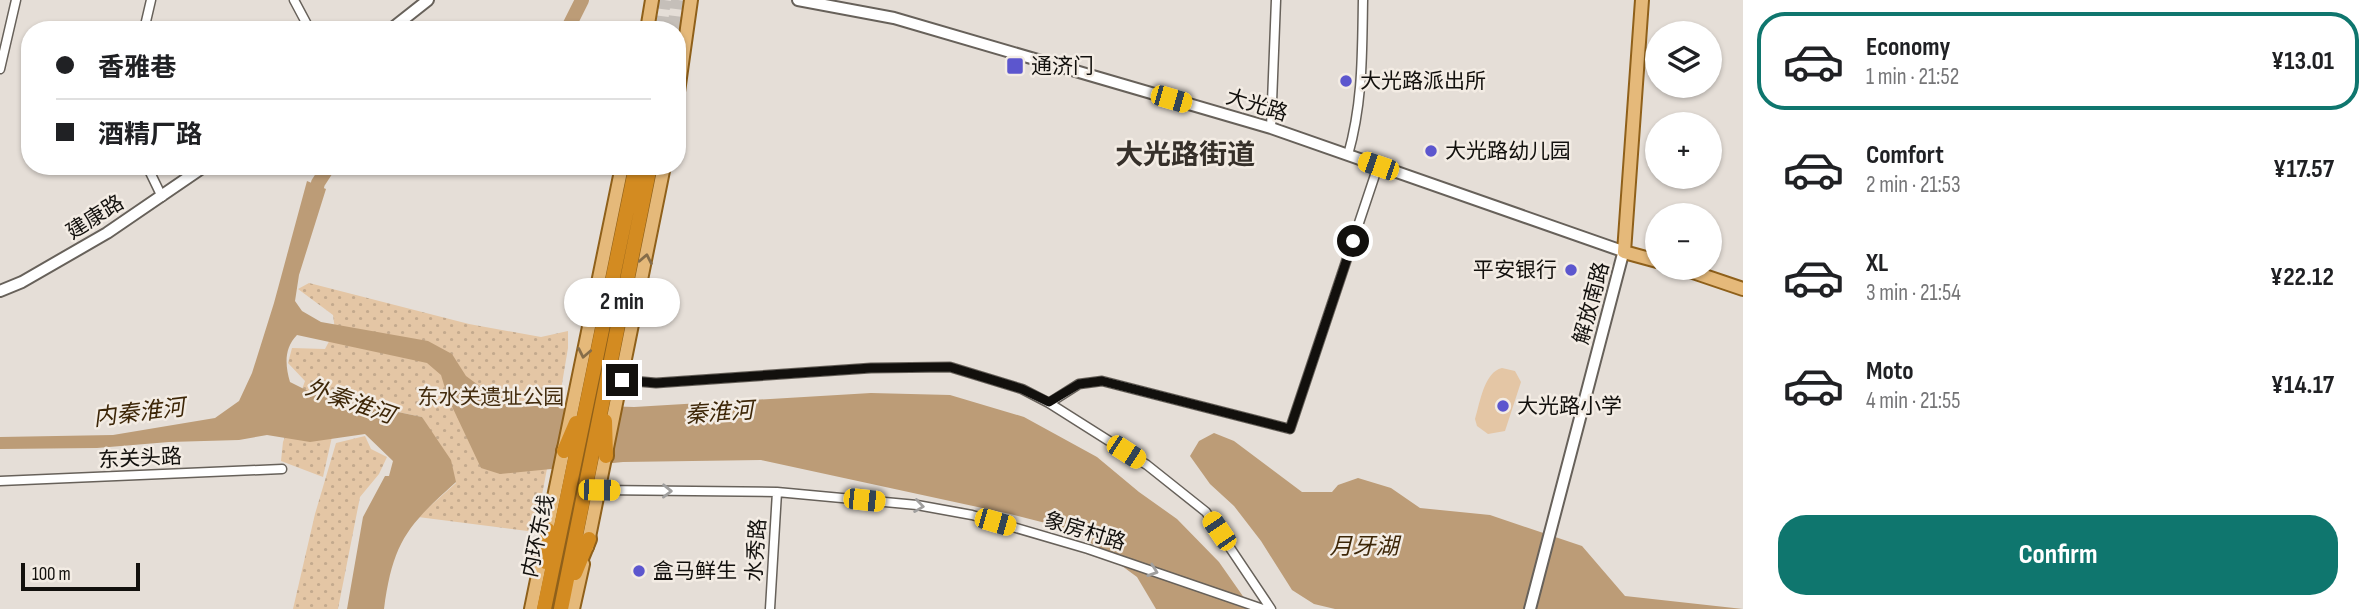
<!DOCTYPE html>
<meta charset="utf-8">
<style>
:root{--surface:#fff;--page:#f2f2f2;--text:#202124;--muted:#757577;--line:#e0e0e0;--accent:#0f766e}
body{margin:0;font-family:"Sofia Sans Condensed","Noto Sans SC",sans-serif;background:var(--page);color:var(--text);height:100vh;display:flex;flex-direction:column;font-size:26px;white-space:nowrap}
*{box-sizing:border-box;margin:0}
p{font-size:23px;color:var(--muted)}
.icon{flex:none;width:38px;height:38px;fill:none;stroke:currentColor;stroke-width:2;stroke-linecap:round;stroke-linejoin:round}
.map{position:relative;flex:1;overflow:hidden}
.details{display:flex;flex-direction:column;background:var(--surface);width:630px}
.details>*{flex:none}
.top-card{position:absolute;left:21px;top:21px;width:665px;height:154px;border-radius:28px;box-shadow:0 2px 5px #0004;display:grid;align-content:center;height:154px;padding:0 35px;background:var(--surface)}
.controls{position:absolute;left:1645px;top:21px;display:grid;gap:14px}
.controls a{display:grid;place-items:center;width:77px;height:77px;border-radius:50%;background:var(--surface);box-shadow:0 2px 5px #0004;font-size:35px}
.scale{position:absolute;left:21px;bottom:18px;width:119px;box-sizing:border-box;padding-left:7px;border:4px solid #12100d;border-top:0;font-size:19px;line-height:24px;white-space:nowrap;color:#12100d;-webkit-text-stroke:5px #f3ece4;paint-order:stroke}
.end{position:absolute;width:32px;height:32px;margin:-16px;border:9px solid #12100d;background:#fff;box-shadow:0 0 0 4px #fff}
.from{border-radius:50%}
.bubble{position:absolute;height:49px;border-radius:24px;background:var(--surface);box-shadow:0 2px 5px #0004;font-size:23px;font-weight:700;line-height:49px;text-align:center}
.car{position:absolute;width:21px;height:42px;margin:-21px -10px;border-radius:9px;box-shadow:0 0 5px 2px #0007;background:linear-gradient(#f5c518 24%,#345 0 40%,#f5c518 0 76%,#345 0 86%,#f5c518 0)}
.top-card b{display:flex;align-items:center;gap:24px;height:66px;font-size:26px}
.top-card b+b{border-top:2px solid var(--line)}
.top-card i{width:18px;height:18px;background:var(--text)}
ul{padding:12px 0 0;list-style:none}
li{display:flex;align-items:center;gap:21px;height:98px;margin:0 14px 10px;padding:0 21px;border:4px solid transparent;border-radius:28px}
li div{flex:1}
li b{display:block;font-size:26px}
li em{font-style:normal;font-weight:700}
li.on{border-color:var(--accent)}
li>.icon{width:63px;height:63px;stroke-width:1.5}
.cta{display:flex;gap:14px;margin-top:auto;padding:14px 35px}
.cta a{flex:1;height:80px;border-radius:28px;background:var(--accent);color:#fff;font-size:28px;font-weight:700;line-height:80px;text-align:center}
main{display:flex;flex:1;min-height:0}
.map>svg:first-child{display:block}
.park{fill:url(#park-dots)}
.pitch{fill:#e4c6a5}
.water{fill:#bc9c77}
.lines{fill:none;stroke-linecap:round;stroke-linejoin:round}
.river{stroke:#bc9c77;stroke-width:14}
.highway-tunnel{stroke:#c5bfb9;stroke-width:14;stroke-dasharray:14 7;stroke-linecap:butt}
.street-casing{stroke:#67615a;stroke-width:11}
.secondary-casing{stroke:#67615a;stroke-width:14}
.primary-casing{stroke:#8f601a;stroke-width:16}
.highway-casing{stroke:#8f601a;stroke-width:18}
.street{stroke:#fff;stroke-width:8}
.secondary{stroke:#fff;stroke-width:10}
.primary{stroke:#e5b97a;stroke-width:12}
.highway{stroke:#d38b21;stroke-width:14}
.oneway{stroke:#866d49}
.oneway2{stroke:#a09f9e}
.route{stroke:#12100d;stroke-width:9}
.poi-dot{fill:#5c56ce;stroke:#f3ece4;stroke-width:2.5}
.labels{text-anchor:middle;stroke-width:5;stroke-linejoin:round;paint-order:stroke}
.poi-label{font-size:21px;fill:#12100d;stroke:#f3ece4;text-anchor:start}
.street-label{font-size:21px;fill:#12100d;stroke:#f3ece4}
.park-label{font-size:21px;fill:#442d0f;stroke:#f3ece4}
.water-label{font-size:23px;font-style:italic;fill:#3d2607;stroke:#f3ece4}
.district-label{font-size:28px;font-weight:bold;fill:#36302a;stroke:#f3ece4}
</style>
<main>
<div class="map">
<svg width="1743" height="609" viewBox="0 0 1743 609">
<defs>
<pattern id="park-dots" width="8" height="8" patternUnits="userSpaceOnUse" patternTransform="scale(1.75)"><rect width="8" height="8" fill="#e4c6a5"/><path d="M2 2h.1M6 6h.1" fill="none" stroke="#c3a98d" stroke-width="1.8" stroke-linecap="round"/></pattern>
</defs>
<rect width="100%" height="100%" fill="#e5ded7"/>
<path class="park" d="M309,283L469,324L541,337L568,331V348L553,437L535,532L418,517L456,483L422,417L355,403L342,392L323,477L281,461L283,442L305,381L288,363L292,348L325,349L335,330L333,315L298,289Z
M365,436L371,449L387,457L379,474L360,497L338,609H293L315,514L336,443Z"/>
<path class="pitch" d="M1502,368L1515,371L1521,382L1505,431L1488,434L1477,426L1475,419C1480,403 1484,372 1502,368Z"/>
<path class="water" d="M307,181L326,189L299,275L295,301L302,311L321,322L428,341L452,354L466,376L493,396L539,404L634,407L871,393L950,395L1024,417L1097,457L1139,492L1177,519L1219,562L1247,602L1248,609H1156L1137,577L1073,530L1010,514L761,460L623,462L500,474L481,468L448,398L441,375L427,363L297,335C284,348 285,365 290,382L316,395L422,417L451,460L456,482C407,526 393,542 384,609H347L363,517L385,476H389L393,461L365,434L310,442L267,435L239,440L169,442L97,448L0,449V437L113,435L215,418L239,401L252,373L274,303Z
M1214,433L1234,441L1302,492H1332L1338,485L1358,478L1391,488L1420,508L1490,515L1582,546L1625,596L1743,609H1335L1314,604L1292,590L1261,541L1234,506L1210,484L1190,456L1199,441Z"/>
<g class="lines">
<path class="river" d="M567,30L582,0
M313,204L318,183L329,166"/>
<path class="highway-tunnel" d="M660,30L664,0
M674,30L678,0"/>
<defs>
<path id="street" d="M294,0L310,30
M144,30L151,0
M0,69L16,0
M1271,128L1276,0
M1348,155C1363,102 1362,54 1363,0
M147,166L162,197
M622,380L656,383L871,368L950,367L1022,389L1049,403L1147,465L1206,512L1271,609
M1049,403L1079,384L1102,381L1290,429L1378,166
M0,481L282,469
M599,490L777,492L917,505L972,515L1088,549L1263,609
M770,609L777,492"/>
<path id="secondary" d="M798,0L894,18L1271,128L1631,254
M390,30L428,0
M0,291L22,282L107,233L205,166
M1530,609L1625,246"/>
<path id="primary" d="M1642,0L1624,252L1657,261
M647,30L652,0
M677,99L691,0
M1681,268L1743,289
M587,547L664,166
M531,609L622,166
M573,609L583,564"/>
<path id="highway" d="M605,421L606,456
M564,451L576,423
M546,562L548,530
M575,573L589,539
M544,609L636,166
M561,609L650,166"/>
</defs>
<use href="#street" class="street-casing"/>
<use href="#secondary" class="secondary-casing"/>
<use href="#primary" class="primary-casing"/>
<use href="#highway" class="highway-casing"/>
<use href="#street" class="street"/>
<use href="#secondary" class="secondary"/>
<use href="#primary" class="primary"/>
<use href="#highway" class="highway"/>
</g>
<defs><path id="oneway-chevron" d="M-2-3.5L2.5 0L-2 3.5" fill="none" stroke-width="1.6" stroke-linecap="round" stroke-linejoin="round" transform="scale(1.75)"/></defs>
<g class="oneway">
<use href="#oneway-chevron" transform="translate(646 259) rotate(-79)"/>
<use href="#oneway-chevron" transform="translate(584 353) rotate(101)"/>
</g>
<g class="oneway2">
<use href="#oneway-chevron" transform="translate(667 491) rotate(1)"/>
<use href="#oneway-chevron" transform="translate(919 506) rotate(8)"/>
<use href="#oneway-chevron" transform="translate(1153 571) rotate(19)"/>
</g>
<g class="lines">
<path class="route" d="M622,380L656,383L871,368L950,367L1022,389L1049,402L1079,384L1102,381L1290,429L1353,241"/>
</g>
<g class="poi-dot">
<rect x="1006" y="57" width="18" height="18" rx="3.5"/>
<circle cx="1346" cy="81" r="7"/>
<circle cx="1431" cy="151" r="7"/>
<circle cx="1571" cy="270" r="7"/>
<circle cx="1503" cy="406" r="7"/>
<circle cx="639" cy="571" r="7"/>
</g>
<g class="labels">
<g class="poi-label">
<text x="1031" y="73">通济门</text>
<text x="1360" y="88">大光路派出所</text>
<text x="1445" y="158">大光路幼儿园</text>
<text x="1557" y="277" text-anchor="end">平安银行</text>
<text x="1517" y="413">大光路小学</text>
<text x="653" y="578">盒马鲜生</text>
</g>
<g class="street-label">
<text transform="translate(1257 105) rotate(17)" y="7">大光路</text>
<text transform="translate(95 217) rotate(-32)" y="7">建康路</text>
<text transform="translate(1591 303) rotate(-75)" y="7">解放南路</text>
<text transform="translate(140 458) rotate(-3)" y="7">东关头路</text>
<text transform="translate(1085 531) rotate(17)" y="7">象房村路</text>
<text transform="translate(538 536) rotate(-78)" y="7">内环东线</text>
<text transform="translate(756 550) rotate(-86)" y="7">水秀路</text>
</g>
<g class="park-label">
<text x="491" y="404">东水关遗址公园</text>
</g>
<g class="water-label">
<text transform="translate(350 401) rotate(19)" y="8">外秦淮河</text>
<text transform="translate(139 412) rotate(-7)" y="8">内秦淮河</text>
<text transform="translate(719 412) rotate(-4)" y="8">秦淮河</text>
<text x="1364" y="554">月牙湖</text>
</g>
<g class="district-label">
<text x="1185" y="164">大光路街道</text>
</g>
</g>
</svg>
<div class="controls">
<a><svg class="icon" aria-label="layers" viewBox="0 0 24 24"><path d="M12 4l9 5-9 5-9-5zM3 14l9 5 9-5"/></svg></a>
<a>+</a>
<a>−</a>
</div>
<div class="scale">100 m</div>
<i class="end from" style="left:1353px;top:241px"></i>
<i class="end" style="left:622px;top:380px"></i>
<div class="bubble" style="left:564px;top:278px;width:116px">2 min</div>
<i class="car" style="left:1171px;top:99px;rotate:106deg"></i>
<i class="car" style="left:1378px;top:166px;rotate:289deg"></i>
<i class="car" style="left:1126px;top:452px;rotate:123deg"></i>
<i class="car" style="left:599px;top:490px;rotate:91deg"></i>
<i class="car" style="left:864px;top:500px;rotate:96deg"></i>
<i class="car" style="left:995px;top:522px;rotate:106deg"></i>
<i class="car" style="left:1219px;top:531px;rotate:326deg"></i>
<div class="top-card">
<b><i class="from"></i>香雅巷</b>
<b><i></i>酒精厂路</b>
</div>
</div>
<section class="details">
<ul>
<li class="on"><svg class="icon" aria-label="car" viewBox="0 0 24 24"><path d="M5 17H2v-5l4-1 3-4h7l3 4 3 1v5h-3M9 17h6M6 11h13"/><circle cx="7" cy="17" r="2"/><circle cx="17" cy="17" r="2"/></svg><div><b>Economy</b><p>1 min · 21:52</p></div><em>¥13.01</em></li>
<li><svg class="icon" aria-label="car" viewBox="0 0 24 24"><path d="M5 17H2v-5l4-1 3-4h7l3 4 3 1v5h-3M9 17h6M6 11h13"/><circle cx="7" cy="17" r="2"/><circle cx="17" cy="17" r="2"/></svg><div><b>Comfort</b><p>2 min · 21:53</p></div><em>¥17.57</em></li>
<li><svg class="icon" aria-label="car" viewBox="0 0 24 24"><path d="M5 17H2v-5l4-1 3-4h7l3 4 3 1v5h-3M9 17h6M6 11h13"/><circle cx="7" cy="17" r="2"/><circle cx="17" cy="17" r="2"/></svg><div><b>XL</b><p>3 min · 21:54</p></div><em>¥22.12</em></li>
<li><svg class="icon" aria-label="car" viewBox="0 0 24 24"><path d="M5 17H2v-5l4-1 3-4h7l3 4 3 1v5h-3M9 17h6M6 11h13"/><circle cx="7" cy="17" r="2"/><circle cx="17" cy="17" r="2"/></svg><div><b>Moto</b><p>4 min · 21:55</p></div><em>¥14.17</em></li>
</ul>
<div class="cta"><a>Confirm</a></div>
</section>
</main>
